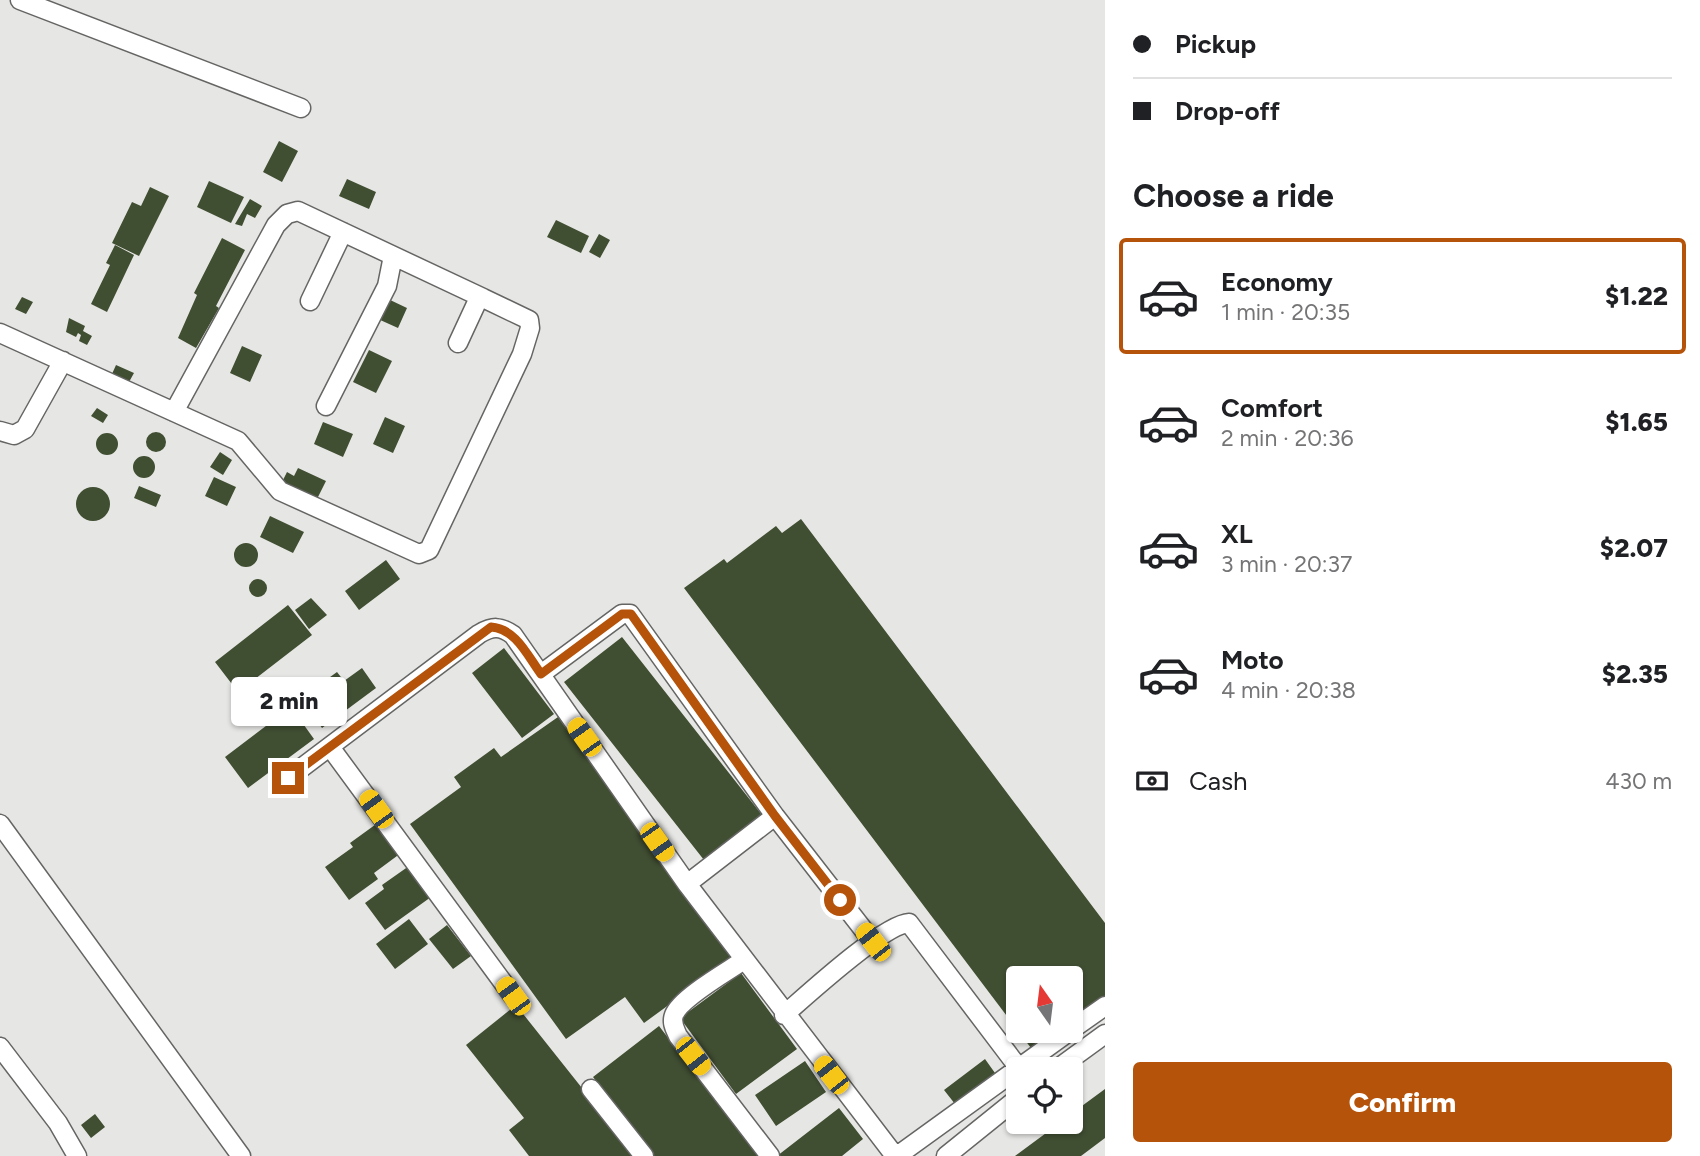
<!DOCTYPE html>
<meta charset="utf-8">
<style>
:root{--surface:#fff;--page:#f6f6f6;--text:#202124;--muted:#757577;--line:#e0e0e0;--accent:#b45309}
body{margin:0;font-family:Figtree,sans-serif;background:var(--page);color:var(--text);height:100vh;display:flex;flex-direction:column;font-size:26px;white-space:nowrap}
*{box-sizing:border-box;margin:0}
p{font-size:23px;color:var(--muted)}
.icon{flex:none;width:38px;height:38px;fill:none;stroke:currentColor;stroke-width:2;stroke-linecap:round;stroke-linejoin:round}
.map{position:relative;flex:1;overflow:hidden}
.panel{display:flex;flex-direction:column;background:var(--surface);width:595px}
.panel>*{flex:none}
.guide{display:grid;align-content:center;height:154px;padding:0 28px;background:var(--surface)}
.needle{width:46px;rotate:346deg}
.fabs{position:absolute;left:1006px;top:966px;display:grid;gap:14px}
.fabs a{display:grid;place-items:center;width:77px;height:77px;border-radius:7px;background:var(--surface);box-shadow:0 2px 5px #0004;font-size:35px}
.end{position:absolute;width:32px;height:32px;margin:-16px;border:9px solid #b45309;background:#fff;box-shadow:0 0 0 4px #fff}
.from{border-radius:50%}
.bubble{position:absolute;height:49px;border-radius:7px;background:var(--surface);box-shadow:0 2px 5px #0004;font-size:23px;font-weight:800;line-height:49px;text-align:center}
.car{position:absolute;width:21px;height:42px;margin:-21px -10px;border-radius:9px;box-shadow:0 0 5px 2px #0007;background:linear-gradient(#f5c518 24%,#345 0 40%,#f5c518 0 76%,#345 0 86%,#f5c518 0)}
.guide b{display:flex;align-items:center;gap:24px;height:66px;font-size:26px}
.guide b+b{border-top:2px solid var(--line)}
.guide i{width:18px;height:18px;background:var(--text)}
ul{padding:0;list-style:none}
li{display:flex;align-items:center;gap:21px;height:116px;margin:0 14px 10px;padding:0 14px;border:4px solid transparent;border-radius:7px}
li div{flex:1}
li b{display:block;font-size:26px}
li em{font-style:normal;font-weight:800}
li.active{border-color:var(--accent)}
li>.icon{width:63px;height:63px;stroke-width:1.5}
h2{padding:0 28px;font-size:32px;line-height:84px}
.pay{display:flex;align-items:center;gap:18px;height:77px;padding:0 28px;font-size:26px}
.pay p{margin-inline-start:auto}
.primary-button{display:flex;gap:14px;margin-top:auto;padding:14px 28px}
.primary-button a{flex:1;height:80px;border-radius:7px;background:var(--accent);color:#fff;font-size:28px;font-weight:800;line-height:80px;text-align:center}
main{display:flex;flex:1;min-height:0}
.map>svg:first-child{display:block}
.building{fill:#404e32}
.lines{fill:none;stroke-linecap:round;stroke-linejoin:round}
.minor-casing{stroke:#656664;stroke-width:21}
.minor{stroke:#fff;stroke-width:18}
.route{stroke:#b45309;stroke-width:9}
</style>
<main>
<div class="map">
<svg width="1105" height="1156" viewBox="0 0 1105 1156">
<rect width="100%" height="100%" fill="#e6e7e4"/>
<path class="building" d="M279,141L298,151L282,182L263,172Z
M347,179L376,192L369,209L339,196Z
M209,181L244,197L231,223L197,207Z
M150,187L169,196L139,256L112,243L132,202L141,206Z
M250,199L262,206L255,218L247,214L242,226L235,224Z
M556,220L589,236L581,253L547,237Z
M599,234L610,240L600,258L589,252Z
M222,238L245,250L216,306L219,308L196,348L178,338L197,295L194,293Z
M115,245L134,255L107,312L91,304L110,265L106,263Z
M22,297L33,302L26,314L15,309Z
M388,299L407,308L398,328L378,319Z
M69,318L85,326L83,331L92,336L87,345L79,341L81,335L78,333L76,337L66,332Z
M242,346L262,355L250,382L230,373Z
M369,350L392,361L376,393L353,382Z
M116,365L134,373L129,382L112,374Z
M97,408L108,415L103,423L91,416Z
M385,417L405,426L393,453L373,444Z
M323,422L353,434L343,457L314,444Z
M146 442a10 10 0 1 1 20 0a10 10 0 1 1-20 0Z
M96 444a11 11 0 1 1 22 0a11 11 0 1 1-22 0Z
M220,452L232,460L223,475L210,467Z
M133 467a11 11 0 1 1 22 0a11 11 0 1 1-22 0Z
M298,468L326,481L316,501L281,484L287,472L294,476Z
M214,477L236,487L227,506L205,496Z
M139,486L161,495L156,507L134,498Z
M76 504a17 17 0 1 1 34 0a17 17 0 1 1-34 0Z
M270,516L304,532L293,553L260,537Z
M801,519L1105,923V999L1071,1024V978H1018V1031H1062L1034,1052L684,588L724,559L727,563L776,526L782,533Z
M234 555a12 12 0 1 1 24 0a12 12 0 1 1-24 0Z
M386,560L400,579L359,610L345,591Z
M249 588a9 9 0 1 1 18 0a9 9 0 1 1-18 0Z
M311,598L327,615L309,629L295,610Z
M288,605L312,635L238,692L215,662Z
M622,637L762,815L704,860L564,682Z
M504,648L554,714L522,738L472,673Z
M362,668L376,688L322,728L301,698L337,672L344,681Z
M291,707L314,739L248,788L225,757Z
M558,717L733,958L644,1023L625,997L566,1039L410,824L461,787L454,777L494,748L501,757Z
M379,822L401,853L374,873L378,879L349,900L325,867L353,847L350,843Z
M409,866L431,897L385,930L365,903L384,889L382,885Z
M409,919L428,944L395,969L376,944Z
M447,925L471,956L453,969L429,939Z
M741,973L797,1049L736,1094L680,1018Z
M516,1005L636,1156H529L509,1130L524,1118L466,1045Z
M659,1026L759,1156H654L593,1077Z
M985,1059L995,1073L955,1104L944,1090Z
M805,1061L826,1092L776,1126L755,1095Z
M1105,1089V1138L1081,1156H1015L1061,1122H1071V1114Z
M839,1108L863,1139L842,1156H777Z
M95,1114L105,1127L91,1138L81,1125Z"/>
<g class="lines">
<defs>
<path id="minor" d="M20,0L301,108
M310,301L343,232
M0,333L238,441L280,491L419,554L429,550L522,354L530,328L529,320L483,298L477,302L458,343
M326,406L387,286L393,256
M174,412L276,225L287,214L298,211L483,298
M0,431L14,435L25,429L63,361
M541,674L622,614H630L775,816L873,942
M330,747L513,996
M288,778L479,634C493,626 500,626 513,635L687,884L895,1156
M0,824L241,1156
M687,884L775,816
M744,960C728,971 680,998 674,1015C671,1023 675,1029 678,1036L770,1156
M784,1015C807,995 884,924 909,923L1018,1067
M1071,1030L1105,1006
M0,1047L58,1123L77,1156
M1057,1069L1105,1034
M591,1089L644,1156
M897,1156L1070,1031
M946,1156L1018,1098"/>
</defs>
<use href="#minor" class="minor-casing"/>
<use href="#minor" class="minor"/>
</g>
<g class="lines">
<path class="route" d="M288,778L491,627C516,629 527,655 541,674L622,614H631L775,816L840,900"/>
</g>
</svg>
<div class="fabs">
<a><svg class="needle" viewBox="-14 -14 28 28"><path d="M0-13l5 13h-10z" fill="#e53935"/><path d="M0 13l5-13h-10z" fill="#757577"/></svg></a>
<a><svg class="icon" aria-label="locate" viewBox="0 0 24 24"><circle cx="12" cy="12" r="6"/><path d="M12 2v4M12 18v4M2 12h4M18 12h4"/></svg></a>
</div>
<i class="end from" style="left:840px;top:900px"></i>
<i class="end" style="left:288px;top:778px"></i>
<div class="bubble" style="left:231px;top:677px;width:116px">2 min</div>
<i class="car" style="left:584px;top:737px;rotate:325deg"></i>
<i class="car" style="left:376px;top:809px;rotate:324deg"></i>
<i class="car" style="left:657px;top:842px;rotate:145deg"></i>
<i class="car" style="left:873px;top:942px;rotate:322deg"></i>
<i class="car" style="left:513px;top:996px;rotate:324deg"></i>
<i class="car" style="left:693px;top:1056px;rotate:142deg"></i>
<i class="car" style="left:831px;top:1075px;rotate:322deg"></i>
</div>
<section class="panel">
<div class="guide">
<b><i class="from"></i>Pickup</b>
<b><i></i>Drop-off</b>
</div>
<h2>Choose a ride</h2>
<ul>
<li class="active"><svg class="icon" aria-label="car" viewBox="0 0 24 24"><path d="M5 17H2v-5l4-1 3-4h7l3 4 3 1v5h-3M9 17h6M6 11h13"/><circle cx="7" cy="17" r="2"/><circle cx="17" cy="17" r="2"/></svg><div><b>Economy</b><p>1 min · 20:35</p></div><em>$1.22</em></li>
<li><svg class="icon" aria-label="car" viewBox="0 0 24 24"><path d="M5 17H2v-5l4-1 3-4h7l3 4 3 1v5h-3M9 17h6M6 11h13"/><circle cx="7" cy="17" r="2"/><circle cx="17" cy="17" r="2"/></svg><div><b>Comfort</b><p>2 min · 20:36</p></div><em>$1.65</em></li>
<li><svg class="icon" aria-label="car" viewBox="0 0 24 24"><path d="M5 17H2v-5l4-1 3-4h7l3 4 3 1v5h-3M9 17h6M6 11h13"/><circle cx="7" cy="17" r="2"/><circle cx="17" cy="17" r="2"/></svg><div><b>XL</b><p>3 min · 20:37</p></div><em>$2.07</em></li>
<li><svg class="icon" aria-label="car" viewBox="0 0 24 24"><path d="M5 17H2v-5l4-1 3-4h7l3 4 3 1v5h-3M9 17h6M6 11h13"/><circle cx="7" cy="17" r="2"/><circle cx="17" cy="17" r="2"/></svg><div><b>Moto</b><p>4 min · 20:38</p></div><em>$2.35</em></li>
</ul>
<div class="pay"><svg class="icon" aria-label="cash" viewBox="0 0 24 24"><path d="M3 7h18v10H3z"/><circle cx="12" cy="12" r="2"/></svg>Cash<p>430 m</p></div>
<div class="primary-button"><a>Confirm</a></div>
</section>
</main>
